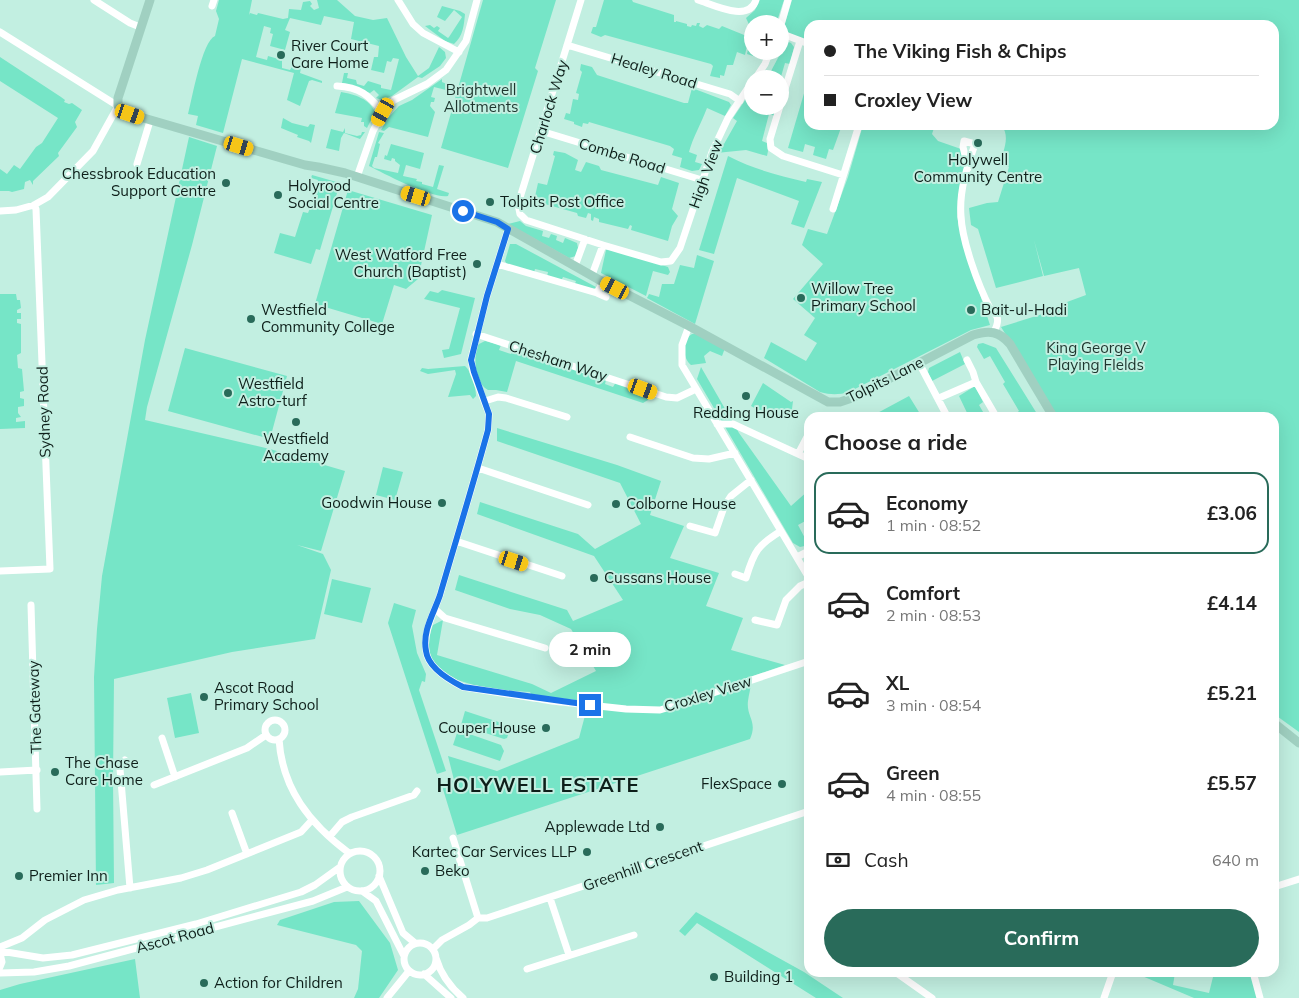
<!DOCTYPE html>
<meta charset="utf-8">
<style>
:root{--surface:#fff;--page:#f2f2f2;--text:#222;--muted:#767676;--line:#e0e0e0;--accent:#296b5a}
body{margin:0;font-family:Mulish,sans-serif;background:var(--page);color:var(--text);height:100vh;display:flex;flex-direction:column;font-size:19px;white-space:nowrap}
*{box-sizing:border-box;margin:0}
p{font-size:16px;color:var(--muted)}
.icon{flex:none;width:28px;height:28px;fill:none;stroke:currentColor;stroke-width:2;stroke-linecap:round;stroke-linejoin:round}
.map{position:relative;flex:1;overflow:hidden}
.sheet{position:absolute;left:804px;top:412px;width:475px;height:565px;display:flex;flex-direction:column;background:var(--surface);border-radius:15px;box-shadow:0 5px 20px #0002}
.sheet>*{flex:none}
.guide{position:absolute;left:804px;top:20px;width:475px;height:110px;border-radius:15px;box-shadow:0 5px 20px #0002;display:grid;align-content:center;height:110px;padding:0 20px;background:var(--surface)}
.fabs{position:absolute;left:744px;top:15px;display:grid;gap:10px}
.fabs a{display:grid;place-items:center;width:45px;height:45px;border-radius:50%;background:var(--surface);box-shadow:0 5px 20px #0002;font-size:25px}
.end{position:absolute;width:22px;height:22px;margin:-11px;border:6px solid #1a73e8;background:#fff;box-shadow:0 0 0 2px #fff}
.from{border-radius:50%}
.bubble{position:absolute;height:35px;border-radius:18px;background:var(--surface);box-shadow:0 5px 20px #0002;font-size:16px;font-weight:700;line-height:35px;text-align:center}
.car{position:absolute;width:15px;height:30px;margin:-15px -8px;border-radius:6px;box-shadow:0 0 4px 1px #0007;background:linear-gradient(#f5c518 24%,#345 0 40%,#f5c518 0 76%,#345 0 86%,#f5c518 0)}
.guide b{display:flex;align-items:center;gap:18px;height:48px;font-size:19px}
.guide b+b{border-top:1px solid var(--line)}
.guide i{width:12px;height:12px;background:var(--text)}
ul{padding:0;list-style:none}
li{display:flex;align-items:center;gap:15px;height:82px;margin:0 10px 8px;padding:0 10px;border:2px solid transparent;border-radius:15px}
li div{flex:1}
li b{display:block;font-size:19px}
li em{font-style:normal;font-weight:700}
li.on{border-color:var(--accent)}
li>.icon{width:45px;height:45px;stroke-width:1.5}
h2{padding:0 20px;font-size:22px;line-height:60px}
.pay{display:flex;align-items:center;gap:12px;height:55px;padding:0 20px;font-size:19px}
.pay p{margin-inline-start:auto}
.button{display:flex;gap:10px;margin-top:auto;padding:10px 20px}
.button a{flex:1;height:58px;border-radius:30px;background:var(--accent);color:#fff;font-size:20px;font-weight:700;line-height:58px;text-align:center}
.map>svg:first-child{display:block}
.green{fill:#76e5c7}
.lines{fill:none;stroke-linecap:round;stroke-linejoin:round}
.minor{stroke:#fff;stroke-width:7}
.major{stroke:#a0d0c1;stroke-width:9}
.route{stroke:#1a73e8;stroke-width:6}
.poi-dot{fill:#296b5a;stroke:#c2efe1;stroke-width:2}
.labels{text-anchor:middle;stroke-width:4;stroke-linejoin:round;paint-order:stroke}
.poi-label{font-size:15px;fill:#0e1f1a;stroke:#c2efe1;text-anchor:start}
.street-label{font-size:15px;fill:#0e1f1a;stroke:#c2efe1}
.park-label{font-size:15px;fill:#1e352e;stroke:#c2efe1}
.district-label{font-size:20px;font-weight:bold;letter-spacing:1px;fill:#0e1f1a;stroke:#c2efe1}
</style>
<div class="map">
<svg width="1299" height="998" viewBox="0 0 1299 998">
<rect width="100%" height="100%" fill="#c2efe1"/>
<path class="green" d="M219,0H252L249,15L250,13L257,15L258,13L283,19L288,18L289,9L301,10L303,2L310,1L312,4L310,6L314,10L319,8L317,0H337L355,16L373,20L387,18L406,57L418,76L429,68L439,47L445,52L446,58L440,66L422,78L418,77L392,96L382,100L376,98L379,95L374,90L370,93L342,83L344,73H348L347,78L356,80L357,84L364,86L368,81L381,85V88L391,90L399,59L393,58L391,62L387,61L384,73L371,70L374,57H378L379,46L351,39L354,22L324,16L321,25L290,18L285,30L290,32L285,50L270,46L273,34L270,33L271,28L264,26L256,57L267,60L268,56L282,60V68L290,70L293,65L301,68L300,73L322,81V83L312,80L309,81L300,106L287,100L294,73L242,59L223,133L196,125L198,116L188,114C192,99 202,41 215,36L219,19L216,11Z
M483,0H556L535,68L538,71L508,168L441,148Z
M604,0H632L633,2L674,15V22H676V21L687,24V26L691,27L692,25L696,26L697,23H700L699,26L703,28L707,25L719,29L722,26L749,37L745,55L737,52L733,65H727L724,76L720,75V78L710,76L713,66L711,64L605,35L601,37L591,33L593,27H596Z
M759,0H784L776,24H752V51H766L762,59L747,54L752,31L746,18L755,10Z
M792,0H1299V732L1274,714V418L1058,417L1001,327L1049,312L1048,309L1086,295L1079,268L1044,276L1034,240L1043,276L996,288L978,229L971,225L969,208L987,203L998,202L1009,167L1000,163C1003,151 1011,136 1001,125H1274V25H809V42L787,33L783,30Z
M442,6L460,11L465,14C464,25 463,36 454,44L445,41L425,26L430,25L434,28L437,26L440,28L438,31L448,38L449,37L462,17L454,10L445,21L437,17Z
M784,40L791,43L794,47L790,64L785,63L780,80V79H760L765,70L770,73L779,56L774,53L775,51H780V42Z
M0,57L61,97L65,100L64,102L69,104L72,103L82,110L75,122L77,127L58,153L59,156L33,181V185L30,180L25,182L24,189L12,192L9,191H0V169L7,174L14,165L20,169L36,147L42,143L58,118L0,81Z
M581,64L592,67L597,75L684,103H688L692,88L729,102L731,105L725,116L707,108C701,124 693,137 689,152L697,155L695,162L702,164L699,170L692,171L680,167L682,158L672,155L674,149L670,146L589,122L588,124L583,123L582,127L574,124V122L564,119L566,113L570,114L573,99L578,100L579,94L576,93L582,72L580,70Z
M442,79V82L451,86V89L447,88L446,90L434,87L431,97L435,98L434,102H431L430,106L435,112L428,137L389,127L384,131L381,130L388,118L399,106L412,100Z
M809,81V125H842L833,150L829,149L826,159L813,155L815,147L805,144L803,152L788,148L805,90Z
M752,90V106H778L775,116L769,114L762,141L767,143L768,151L767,156L746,150L716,153L720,142L724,144L737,121L733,118Z
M341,92C354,94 370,99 375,112L367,128L364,126V122H361L362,118L335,113Z
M283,118L292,123L308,127L310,124L315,125L311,143L309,141L297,137L298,135L281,128Z
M863,125H935L932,134L938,141L961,149L966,169L958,200L957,217L968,258L990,325L971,330L849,392C838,395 831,395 820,392L764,358L771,342L806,361L817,343L804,335L815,318L793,299L823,264L802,245L808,229L827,234L848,177Z
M345,128V133L357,136L361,135L362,132H365L360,139L344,133L341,138L339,151L326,148L331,129L343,132Z
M379,132L384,133L378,143L380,144L377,157H375L372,166L374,168L398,173L400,165L395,161V159L392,158L391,161L384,159L385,155L387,156L391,144L424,153L420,169L406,165L403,176L417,179L416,181L422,182V184L433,187L439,165L444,166L437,189L449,193L448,196C432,199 385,174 369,166Z
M189,137L217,146L192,245L147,407L145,420L270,449L345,471L321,551L297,545L323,554L331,570L315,639L232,652L114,679L113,779L114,883L96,885L94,677L97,629L102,576L145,340Z
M554,151L565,153L578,160L575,170L581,172L586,162L599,166L601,170L658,185L661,177L679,183L672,209L678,216L672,226L668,241L631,230L632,226L630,225L628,229L599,222V219L594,217L593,221L591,220V214L588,213L586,218L578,216L577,213L534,201L538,183L547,185L555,156L553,155Z
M728,156C755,170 778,175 806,182L807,179L822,182L804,228L791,224L799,201L737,178L714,254L699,250Z
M312,175L340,183L320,250L316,249L311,264L274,253L280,233L295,237L303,212L308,213L310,208L315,209L318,195L314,194L318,180L311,178Z
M348,190L432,215L418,279L406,289L394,285L382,324L315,304Z
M520,221L526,226L543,231L542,236L549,238L551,234L557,236L556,240L563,243L565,238L577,243L578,248L576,256L569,258L508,224Z
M510,244H516L596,287L594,289L574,286L576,281L563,277L561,281L547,277L548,272L535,269L534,273L508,266L505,261Z
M609,248L668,267L670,272L668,275L653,271L646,296L601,273L606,250Z
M697,255L714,261L695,324L647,298L649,294L659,297L662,284H674L680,265L694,268Z
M442,290L475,298L461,354L444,358L442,350L449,349L460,308L424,299L430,291L438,293Z
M0,294H16L17,300H20L21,308L17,310V313H21V319H17V323L21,324V353L17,355L18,368L22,369L24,391L20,392V398L24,399V406L18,407V413L21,417L16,418V422L25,421V428L0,429Z
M692,334H697L725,348L722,356L710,351L704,356L706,363L691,365C682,358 682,340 692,334Z
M485,341L501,345L499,350L511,354L513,349L606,380L605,384L613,387L616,382L639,390L638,395L649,398L648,400L643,403L516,361L507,392L496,390H488C474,382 474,359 477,345Z
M983,343L996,348L1039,417H1015V414L1019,411L1003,384L1005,382L990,356L984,359L977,347L978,344Z
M185,348L287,376L270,439L168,411Z
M960,352L965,364L932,381L928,372L929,368Z
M465,366C471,371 476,387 476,396L473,399L470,395L448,397L456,374L455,370L428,374L420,371L422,368L428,369Z
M701,367L739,433L791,506L809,490V519L798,525L807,542L805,531L809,529V545L800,547L793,543L697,379Z
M763,383L791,402L793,401L791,417L758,410L751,406Z
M975,386L983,402L979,405L986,417H969L959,396Z
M909,396L922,417H870Z
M497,428L617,465L661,481L650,515L684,526L670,558L719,573L706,606L743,618L731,650L785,665L750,677C752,687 749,692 748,701C746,717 758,721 750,739L457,835L442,786L454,780L448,756L497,771L579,738L587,708L535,702L530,692C491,689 410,685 433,625L443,620L437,655L532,684L551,693L596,671L571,629L540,615L510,609L455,590L459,575L567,610L573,621L623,600L594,556L477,514L480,502L578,534L595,549L641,524L620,483L497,441Z
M383,467L403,472L395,500L376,495Z
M332,579L371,588L362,623L324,614Z
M394,603L416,610L412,626L417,653L426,674L425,682L422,681L419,690L446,771L437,774L388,623Z
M191,693L199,733L175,738L167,698Z
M465,711L511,726L507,738L504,739L461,725Z
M458,730L501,745L504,751L500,761L453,745Z
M359,901L390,943L398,970L379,998H354L358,989L362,951L356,945L277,925L280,920L334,902Z
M696,912L804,972L843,998H816L697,923L685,936L679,931Z
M135,959L140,998H0V990L20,984Z
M1164,972L1175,973L1173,985L1209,993L1214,973H1251L1258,998H1194L1135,973Z"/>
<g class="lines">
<path class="minor" d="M94,0L130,23L140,27
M398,0L413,24L423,33L459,52
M581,0L518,204L520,214L526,220L603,245L661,262L671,261L680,248L712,152L728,118L752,82
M698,0C714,5 749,23 756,0
M212,6L214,0
M780,28L788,0
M0,32L118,106L93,151L48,197L34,205L16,210L0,211
M780,33L809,44
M567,45L730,94L740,101
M755,79L765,64L770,51
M337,86C360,87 368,95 383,112
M780,105L800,41
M780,106L770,139L771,148L783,156L843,175
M541,131L702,180
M137,164L150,121
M968,168L963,147L964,141L975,144C967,167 959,191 961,216C962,241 978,285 990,308C992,311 996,314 997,317C999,322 996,328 994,332
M357,177L373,131L383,112L394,100L427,84L446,70L466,41L477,0
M833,209L859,125
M508,229L487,296L471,359L473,372L489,414L488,430C473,485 456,540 440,595C434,613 423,631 426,651C428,668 449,680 463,687L552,701L626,709L660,710L686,702L809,661
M497,264L597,293L603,282
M575,266L585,239
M592,275L603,245
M597,293L606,297
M689,326L682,345V365L809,578
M476,334L666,397L677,398L696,389
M967,360L973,372L976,382L997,418
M919,363L948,418
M939,398L976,382
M485,401L498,397L506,398L567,417
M717,424H733L809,459
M630,437L693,458L709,459L735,453
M798,454L809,433
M478,468L588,505
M690,526L715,533L724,507L731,496L751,480
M456,541L562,576
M797,557L809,551
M0,571L50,569L36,209L34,205
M735,574L746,578C754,551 758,545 781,531
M31,605L37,809
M435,609L445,618L545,648
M755,620L777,625L786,600L800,586L809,582
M265 730a10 10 0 1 1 20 0a10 10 0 1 1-20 0Z
M162,738L175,777
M279,739C282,789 310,824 349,853
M125,760L120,769L130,888
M0,772L37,770
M154,785L247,748L266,735
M232,813L247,854
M330,836L342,822L352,817L414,795L417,791
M453,838L478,918
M340 871a20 20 0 1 1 40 0a20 20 0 1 1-40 0Z
M379,876L403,933L415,943
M1274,887L1299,879
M362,891L376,901L404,956
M550,898L569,955
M404 959a16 16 0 1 1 32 0a16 16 0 1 1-32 0Z
M0,947L22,938L45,920L84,900L118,890L181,878L207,870L301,832L312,820
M433,949L442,940L469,925L478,918H487L809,811
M0,951L43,958L72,955L196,924L301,892L315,885L340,867
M0,953L2,962L0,967
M436,958C441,975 450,987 463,998
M527,969L634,935
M895,972L932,998
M1253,972L1260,998
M0,973L34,972L69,966L313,901L347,887
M424,974L451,998
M387,998L409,971
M1104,998L1113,972"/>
<path class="major" d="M150,0L118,98V106L130,114L305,165L318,167L345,173L497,222L603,282L689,326L828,402H840L852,398L973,335C989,330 999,331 1010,344L1054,418
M1274,723L1299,743"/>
</g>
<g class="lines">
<path class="route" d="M463,211L497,222L508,229L487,296L471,360L474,372L489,414L488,430C473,485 456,540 440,595C434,613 422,631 426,651C428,668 449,680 463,687L590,705"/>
</g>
<g class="poi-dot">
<circle cx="281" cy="55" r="5"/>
<circle cx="978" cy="143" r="5"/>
<circle cx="226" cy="183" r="5"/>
<circle cx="278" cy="195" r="5"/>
<circle cx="490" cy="202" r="5"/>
<circle cx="477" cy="264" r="5"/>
<circle cx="801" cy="298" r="5"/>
<circle cx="971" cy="310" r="5"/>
<circle cx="251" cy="319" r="5"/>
<circle cx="228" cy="393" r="5"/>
<circle cx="746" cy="396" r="5"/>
<circle cx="296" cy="422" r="5"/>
<circle cx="442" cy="503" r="5"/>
<circle cx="616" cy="504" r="5"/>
<circle cx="594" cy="578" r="5"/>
<circle cx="204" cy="697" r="5"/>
<circle cx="546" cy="728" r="5"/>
<circle cx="55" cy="772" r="5"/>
<circle cx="782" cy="784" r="5"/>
<circle cx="660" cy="827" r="5"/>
<circle cx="587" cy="852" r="5"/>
<circle cx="425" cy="871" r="5"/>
<circle cx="19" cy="876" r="5"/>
<circle cx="714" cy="977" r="5"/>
<circle cx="204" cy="983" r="5"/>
</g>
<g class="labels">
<g class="poi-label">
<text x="291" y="51">River Court<tspan x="291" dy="17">Care Home</tspan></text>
<text x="978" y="165" text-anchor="middle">Holywell<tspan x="978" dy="17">Community Centre</tspan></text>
<text x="216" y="179" text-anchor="end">Chessbrook Education<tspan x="216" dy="17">Support Centre</tspan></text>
<text x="288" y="191">Holyrood<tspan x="288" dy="17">Social Centre</tspan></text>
<text x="500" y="207">Tolpits Post Office</text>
<text x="467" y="260" text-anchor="end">West Watford Free<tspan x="467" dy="17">Church (Baptist)</tspan></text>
<text x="811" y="294">Willow Tree<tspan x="811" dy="17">Primary School</tspan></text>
<text x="261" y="315">Westfield<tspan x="261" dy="17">Community College</tspan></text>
<text x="981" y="315">Bait-ul-Hadi</text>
<text x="238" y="389">Westfield<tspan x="238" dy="17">Astro-turf</tspan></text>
<text x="746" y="418" text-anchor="middle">Redding House</text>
<text x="296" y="444" text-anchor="middle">Westfield<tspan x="296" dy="17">Academy</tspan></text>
<text x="432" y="508" text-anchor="end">Goodwin House</text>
<text x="626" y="509">Colborne House</text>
<text x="604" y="583">Cussans House</text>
<text x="214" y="693">Ascot Road<tspan x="214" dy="17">Primary School</tspan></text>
<text x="536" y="733" text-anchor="end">Couper House</text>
<text x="65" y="768">The Chase<tspan x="65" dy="17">Care Home</tspan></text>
<text x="772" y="789" text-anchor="end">FlexSpace</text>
<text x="650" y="832" text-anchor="end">Applewade Ltd</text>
<text x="577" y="857" text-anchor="end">Kartec Car Services LLP</text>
<text x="435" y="876">Beko</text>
<text x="29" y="881">Premier Inn</text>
<text x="724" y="982">Building 1</text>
<text x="214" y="988">Action for Children</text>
</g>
<g class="street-label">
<text transform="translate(654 71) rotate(17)" y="5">Healey Road</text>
<text transform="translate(549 107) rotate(-73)" y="5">Charlock Way</text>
<text transform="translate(622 156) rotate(17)" y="5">Combe Road</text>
<text transform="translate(706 174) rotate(-70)" y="5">High View</text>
<text transform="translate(558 361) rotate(18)" y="5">Chesham Way</text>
<text transform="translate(885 380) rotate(-27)" y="5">Tolpits Lane</text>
<text transform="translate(44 412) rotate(-92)" y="5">Sydney Road</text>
<text transform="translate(708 694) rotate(-17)" y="5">Croxley View</text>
<text transform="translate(35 707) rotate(-92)" y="5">The Gateway</text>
<text transform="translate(643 866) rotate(-19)" y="5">Greenhill Crescent</text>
<text transform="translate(175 938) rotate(-15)" y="5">Ascot Road</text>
</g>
<g class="park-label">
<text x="481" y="95">Brightwell<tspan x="481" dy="17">Allotments</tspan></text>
<text x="1096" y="353">King George V<tspan x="1096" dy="17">Playing FIelds</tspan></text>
</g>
<g class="district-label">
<text x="538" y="792">HOLYWELL ESTATE</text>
</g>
</g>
</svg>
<div class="fabs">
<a>+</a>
<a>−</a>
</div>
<i class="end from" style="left:463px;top:211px"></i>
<i class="end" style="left:590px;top:705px"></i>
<div class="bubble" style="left:549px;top:632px;width:82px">2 min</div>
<i class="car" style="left:383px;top:112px;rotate:209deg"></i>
<i class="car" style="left:130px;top:114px;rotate:109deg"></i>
<i class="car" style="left:239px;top:146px;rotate:107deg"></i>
<i class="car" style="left:416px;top:196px;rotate:287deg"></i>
<i class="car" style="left:615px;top:288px;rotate:297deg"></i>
<i class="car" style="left:643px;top:389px;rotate:110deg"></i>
<i class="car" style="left:514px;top:561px;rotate:108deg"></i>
<div class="guide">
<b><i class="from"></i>The Viking Fish &amp; Chips</b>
<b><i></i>Croxley View</b>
</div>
<section class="sheet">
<h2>Choose a ride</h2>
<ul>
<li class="on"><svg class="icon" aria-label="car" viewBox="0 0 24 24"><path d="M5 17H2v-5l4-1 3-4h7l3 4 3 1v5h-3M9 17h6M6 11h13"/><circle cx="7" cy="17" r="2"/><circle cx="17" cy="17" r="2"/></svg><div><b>Economy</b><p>1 min · 08:52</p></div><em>£3.06</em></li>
<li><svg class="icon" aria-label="car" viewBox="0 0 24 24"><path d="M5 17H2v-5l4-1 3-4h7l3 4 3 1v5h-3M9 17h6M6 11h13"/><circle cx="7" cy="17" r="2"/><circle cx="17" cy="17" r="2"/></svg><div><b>Comfort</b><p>2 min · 08:53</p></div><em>£4.14</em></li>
<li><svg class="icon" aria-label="car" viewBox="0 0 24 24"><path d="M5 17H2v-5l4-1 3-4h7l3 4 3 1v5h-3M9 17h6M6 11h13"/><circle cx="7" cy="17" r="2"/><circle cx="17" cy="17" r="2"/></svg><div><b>XL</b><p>3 min · 08:54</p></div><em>£5.21</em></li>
<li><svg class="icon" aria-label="car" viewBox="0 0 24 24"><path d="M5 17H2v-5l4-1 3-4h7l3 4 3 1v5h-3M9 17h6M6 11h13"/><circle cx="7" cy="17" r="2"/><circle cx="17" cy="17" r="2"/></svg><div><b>Green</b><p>4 min · 08:55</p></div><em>£5.57</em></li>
</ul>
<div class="pay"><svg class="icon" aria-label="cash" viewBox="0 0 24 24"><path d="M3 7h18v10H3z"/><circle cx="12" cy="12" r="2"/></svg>Cash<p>640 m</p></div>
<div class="button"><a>Confirm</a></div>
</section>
</div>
